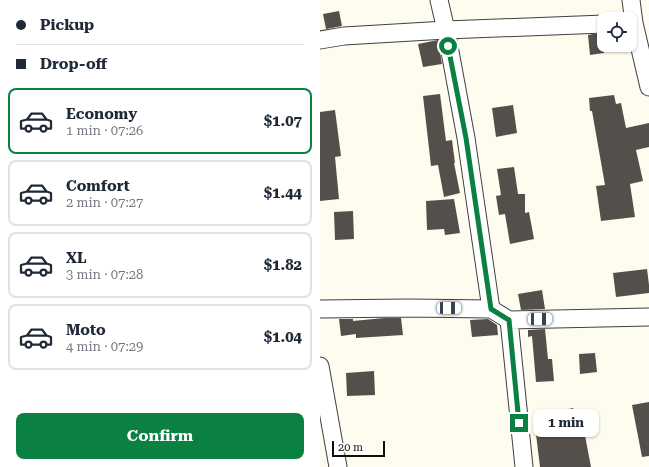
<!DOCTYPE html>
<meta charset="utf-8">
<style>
:root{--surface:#fff;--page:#f6f6f7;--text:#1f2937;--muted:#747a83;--line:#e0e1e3;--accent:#0b8043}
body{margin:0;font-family:"Roboto Serif",serif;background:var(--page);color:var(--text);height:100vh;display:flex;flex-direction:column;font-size:15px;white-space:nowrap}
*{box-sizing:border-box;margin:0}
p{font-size:13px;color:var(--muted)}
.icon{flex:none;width:22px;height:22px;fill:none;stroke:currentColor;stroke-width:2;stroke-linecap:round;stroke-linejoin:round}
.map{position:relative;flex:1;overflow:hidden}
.panel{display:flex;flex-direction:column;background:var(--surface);width:320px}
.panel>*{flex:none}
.hud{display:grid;align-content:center;height:88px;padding:0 16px;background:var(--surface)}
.tools{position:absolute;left:277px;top:12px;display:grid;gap:8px}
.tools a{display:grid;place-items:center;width:40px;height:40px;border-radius:8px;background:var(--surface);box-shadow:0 1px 3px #0004;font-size:20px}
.scale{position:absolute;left:12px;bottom:10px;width:53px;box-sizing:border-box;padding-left:4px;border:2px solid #0d0d0d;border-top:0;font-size:11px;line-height:14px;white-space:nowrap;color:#0d0d0d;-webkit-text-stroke:3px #fff;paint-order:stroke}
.end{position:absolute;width:18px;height:18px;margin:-9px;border:5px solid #0b8043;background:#fff;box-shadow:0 0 0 2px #fff}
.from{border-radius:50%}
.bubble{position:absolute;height:28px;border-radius:8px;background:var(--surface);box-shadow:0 1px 3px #0004;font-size:13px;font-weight:700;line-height:28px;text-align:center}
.car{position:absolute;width:12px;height:24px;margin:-12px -6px;border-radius:5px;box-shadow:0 0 3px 1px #0007;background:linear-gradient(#fff 24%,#345 0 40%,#fff 0 76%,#345 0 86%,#fff 0)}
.hud b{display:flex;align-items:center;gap:14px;height:38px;font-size:15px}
.hud b+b{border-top:1px solid var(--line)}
.hud i{width:10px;height:10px;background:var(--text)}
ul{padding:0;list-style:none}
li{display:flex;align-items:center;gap:12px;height:66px;margin:0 8px 6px;padding:0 8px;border:2px solid var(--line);border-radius:8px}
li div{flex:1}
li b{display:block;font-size:15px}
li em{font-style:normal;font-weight:700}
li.selected{border-color:var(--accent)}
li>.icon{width:36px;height:36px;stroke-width:1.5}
.cta{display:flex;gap:8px;margin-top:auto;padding:8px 16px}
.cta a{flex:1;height:46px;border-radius:8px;background:var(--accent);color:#fff;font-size:16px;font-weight:700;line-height:46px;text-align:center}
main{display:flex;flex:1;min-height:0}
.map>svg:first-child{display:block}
.building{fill:#544f4a}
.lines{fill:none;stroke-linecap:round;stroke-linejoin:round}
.street-casing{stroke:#404040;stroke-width:19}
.street{stroke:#fff;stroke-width:17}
.route{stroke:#0b8043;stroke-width:5}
</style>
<main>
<section class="panel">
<div class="hud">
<b><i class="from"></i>Pickup</b>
<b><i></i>Drop-off</b>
</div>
<ul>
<li class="selected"><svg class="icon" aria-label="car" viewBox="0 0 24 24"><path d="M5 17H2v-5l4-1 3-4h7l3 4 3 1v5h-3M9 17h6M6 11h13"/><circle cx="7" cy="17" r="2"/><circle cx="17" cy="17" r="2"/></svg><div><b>Economy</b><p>1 min · 07:26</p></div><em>$1.07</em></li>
<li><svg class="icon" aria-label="car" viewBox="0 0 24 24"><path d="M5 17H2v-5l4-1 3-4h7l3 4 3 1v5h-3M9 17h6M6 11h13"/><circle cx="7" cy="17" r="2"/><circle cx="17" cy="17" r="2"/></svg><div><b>Comfort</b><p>2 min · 07:27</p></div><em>$1.44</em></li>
<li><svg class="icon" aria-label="car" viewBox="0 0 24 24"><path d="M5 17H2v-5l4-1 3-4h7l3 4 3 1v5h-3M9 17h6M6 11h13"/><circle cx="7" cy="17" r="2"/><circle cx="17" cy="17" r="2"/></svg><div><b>XL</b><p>3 min · 07:28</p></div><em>$1.82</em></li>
<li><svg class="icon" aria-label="car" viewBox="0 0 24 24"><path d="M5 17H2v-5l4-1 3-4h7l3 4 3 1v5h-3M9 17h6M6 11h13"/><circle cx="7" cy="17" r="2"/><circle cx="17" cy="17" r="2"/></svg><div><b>Moto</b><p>4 min · 07:29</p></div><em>$1.04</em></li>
</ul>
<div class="cta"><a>Confirm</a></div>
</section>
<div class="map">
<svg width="329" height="467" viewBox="0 0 329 467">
<rect width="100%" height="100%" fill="#fdfcef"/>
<path class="building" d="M19,11L22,26L6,29L3,14Z
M273,34H284V53L270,55L268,35Z
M118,40L122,64L103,67L98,44Z
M120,94L126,141L132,140L135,163H134L140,193L124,197L118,165L111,166L103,96Z
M294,95L296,104L301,103L306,128L329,123V147L316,150L323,181L310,184L315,217L281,221L276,186L285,185L272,111H270L269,98Z
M193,105L197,133L176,137L172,108Z
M15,110L21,156L15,157L19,199L0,201V112Z
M194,167L198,194H205V213L209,212L214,239L190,244L185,214L179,215L176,196L181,195L177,169Z
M134,199L140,233L125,235L124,229L107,230L106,201Z
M33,211L34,239L15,240L14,212Z
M327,269L329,285V293L296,297L293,273Z
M222,290L225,309L201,310L198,294Z
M64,318H81L83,335L36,338V334L21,336L19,319H33V321Z
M168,319L177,325L178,335L152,337L150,320Z
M225,329L228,359H232L234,381L216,382L212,336L208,337V330Z
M275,353L277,372L260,374L259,354Z
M54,371L55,395L27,396L26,373Z
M329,402V456L322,457L312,405Z
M253,408L257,426L263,425L271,467H220L214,418L226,416V414Z"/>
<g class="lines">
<defs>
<path id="street" d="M119,0L126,30L146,138L171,309
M311,0L314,23L329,87
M0,40L24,36L126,30L284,24
M0,309L88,308L171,309L189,320L329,317
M189,320L204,467
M0,366L18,467"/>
</defs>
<use href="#street" class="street-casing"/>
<use href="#street" class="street"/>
</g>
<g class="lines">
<path class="route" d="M128,46L146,138L171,309L189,320L199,423"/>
</g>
</svg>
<div class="tools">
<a><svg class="icon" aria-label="locate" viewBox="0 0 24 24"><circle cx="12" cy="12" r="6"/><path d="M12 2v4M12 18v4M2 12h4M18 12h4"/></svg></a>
</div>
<div class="scale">20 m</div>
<i class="end from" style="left:128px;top:46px"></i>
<i class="end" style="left:199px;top:423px"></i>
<div class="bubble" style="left:213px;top:409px;width:66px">1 min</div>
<i class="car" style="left:129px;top:308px;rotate:90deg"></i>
<i class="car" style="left:220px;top:319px;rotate:89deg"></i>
</div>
</main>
